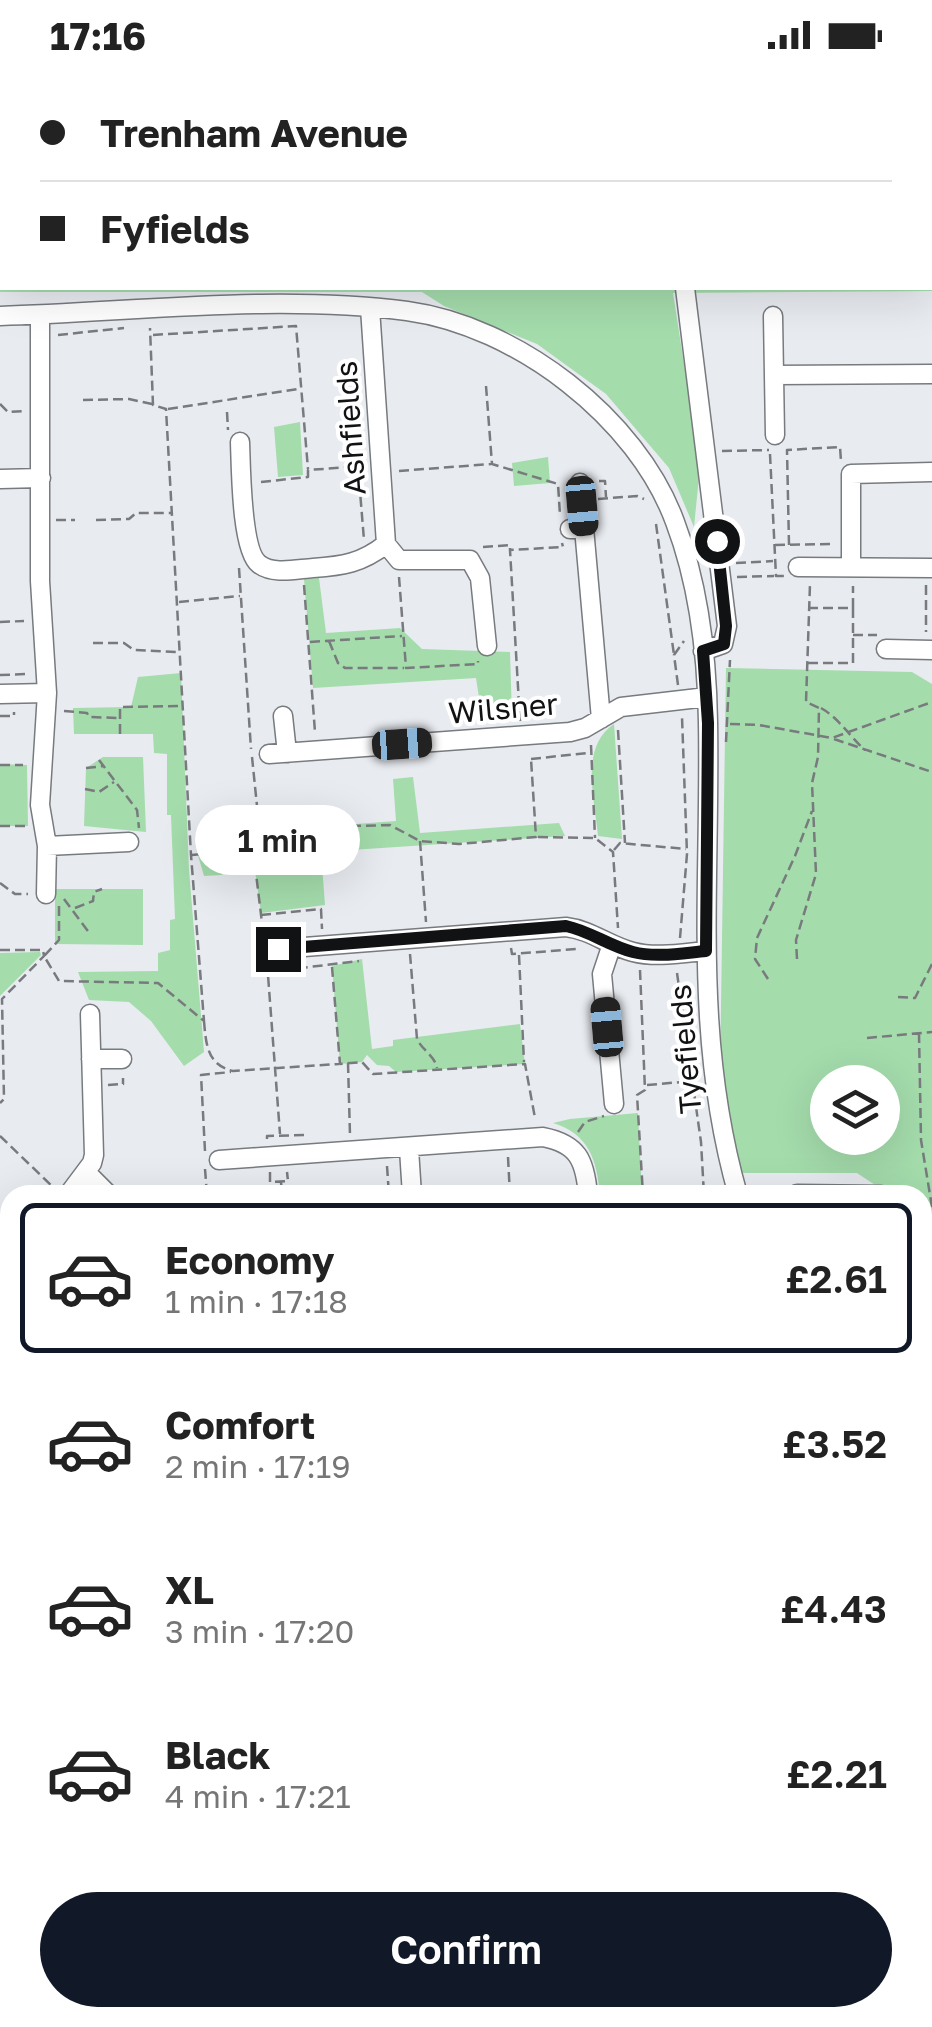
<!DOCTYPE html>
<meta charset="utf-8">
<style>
:root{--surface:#fff;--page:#f6f6f6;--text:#222;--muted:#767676;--line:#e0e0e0;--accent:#111827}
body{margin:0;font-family:"Golos Text",sans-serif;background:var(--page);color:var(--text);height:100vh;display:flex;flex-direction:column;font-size:38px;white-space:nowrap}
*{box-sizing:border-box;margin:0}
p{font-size:32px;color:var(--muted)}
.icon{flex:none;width:55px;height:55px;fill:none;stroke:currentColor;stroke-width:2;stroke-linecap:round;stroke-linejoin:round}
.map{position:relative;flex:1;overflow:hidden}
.details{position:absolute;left:0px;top:1115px;width:932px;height:842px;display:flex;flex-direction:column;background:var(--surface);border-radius:30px 30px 0 0;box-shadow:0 10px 40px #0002}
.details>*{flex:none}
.guide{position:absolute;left:0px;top:0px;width:932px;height:220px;box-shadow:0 10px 40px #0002;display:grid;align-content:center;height:220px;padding:0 40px;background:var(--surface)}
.buttons{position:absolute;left:810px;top:995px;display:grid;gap:20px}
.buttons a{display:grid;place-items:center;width:90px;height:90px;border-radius:50%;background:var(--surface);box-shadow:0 10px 40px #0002;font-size:50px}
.end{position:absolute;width:45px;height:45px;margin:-22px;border:12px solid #111214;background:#fff;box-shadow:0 0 0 5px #fff}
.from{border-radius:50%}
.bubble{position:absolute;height:70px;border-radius:35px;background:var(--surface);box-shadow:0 10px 40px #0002;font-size:32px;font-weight:600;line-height:70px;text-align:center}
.car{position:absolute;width:30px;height:60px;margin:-30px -15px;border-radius:12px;box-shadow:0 0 8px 2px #0007;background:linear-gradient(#222 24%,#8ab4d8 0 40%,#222 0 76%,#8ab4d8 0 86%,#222 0)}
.guide b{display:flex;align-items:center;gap:35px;height:95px;font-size:38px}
.guide b+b{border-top:2px solid var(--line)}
.guide i{width:25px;height:25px;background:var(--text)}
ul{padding:18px 0 0;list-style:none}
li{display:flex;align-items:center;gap:30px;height:150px;margin:0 20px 15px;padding:0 20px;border:5px solid transparent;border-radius:15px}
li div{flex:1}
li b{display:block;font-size:38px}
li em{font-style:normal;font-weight:600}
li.on{border-color:var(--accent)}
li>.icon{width:90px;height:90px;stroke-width:1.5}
.button{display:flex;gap:20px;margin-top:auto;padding:20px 40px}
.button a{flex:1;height:115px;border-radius:60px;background:var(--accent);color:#fff;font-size:40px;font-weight:600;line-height:115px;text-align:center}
.status{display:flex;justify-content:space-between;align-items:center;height:70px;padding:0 50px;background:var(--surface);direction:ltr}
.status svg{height:28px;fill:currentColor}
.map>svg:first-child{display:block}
.green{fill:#a4dcac;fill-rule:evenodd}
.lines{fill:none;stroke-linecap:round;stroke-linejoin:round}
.minor-casing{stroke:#777a7e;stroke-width:21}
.path{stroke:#787a7d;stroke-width:2.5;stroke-dasharray:10 5;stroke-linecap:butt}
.minor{stroke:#fff;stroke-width:18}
.route{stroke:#111214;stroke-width:12}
.labels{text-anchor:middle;stroke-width:8;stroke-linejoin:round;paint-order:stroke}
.street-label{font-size:30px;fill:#111214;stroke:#fff}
</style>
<div class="status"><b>17:16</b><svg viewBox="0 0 49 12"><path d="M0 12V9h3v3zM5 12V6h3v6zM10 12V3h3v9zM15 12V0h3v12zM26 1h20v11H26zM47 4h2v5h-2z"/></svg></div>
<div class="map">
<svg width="932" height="1957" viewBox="0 0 932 1957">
<rect width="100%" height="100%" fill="#e8ebf0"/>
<path class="green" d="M97,0H932V221L673,223L700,397L694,457L669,398L606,324L537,274L444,236L422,222H0V103L2,101V218H930V2Z
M300,352L303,405L278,407L274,357Z
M548,387L550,413L514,416L512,393Z
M319,508L326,563L400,558L422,579L510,582L512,647H482L476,608L313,618L304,509Z
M726,598L912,602L932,614V1217L923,1177L922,1125H890L857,1103H741L720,1005ZM828,1012H882V1068H828Z
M181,603L189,800L204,982L184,996L151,951L129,932L89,930L78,902L158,901V883L170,880V850L175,849L171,745H167V684L154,683L153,664H74L73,638L131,637L138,607Z
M614,654L622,769L598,766C595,730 579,677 614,654Z
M103,687H143L146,762L84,756L86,698Z
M0,694L27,695L28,756H0Z
M413,707L420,763L559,753L565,766L321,782L325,835L261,843L254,794L221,805L204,806L195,775L316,757L396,751L393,709Z
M55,819H143V875L55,874Z
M40,882L41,885L0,926V883Z
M362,889L372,979L393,976V970L520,954L525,994L396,1002L389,996L377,995L367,985L362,992L340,994L332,896Z
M638,1043L642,1125H600C597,1090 589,1064 553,1053L570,1049Z
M922,1308H927L932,1399L923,1394Z
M10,1502V1611L0,1623V1512Z
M923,1654L932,1732V1808L923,1805Z
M282,1948H545L546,1957H283Z"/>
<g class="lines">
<defs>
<path id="minor" d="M654,0L655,2
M685,218L727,556L723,574L703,581
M370,238L386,474
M40,245V511L47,623L40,735L47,776L46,824
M0,246C134,242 273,224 407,241C517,256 637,348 675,452C699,515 707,585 708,652C711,816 692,964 738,1125
M773,246L775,365
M775,305L932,304
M240,372C241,397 241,480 259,494C273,505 297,499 313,498C343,496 362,493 386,474L399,490H470L480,508L487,576
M0,409L41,408
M584,458L601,649
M570,459L584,458L580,413
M851,495V404L932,402
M798,497L932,498
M886,579L932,580
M0,624L47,623
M283,646L287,683
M269,684L570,662L585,658L621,637L707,627
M47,776L129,772
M612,874L602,904L614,1034
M278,879L566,857C591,860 609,876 633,882C656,888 683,883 706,881
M91,989H122
M409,1079L412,1125
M219,1090L543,1067C578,1074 585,1090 588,1125
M86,1102L109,1125
M797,1124L881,1125
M68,1125L92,1093L94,1085L90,944
M922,1232L932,1245
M922,1268H932
M0,1316H10
M922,1428L932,1438
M637,1948L643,1957
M832,1957V1948"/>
</defs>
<use href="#minor" class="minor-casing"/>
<path class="path" d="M58,265L124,258
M153,265L296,256L308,399
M486,316L492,394L558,414L560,445
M83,330L129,329L152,334
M0,334L8,342L24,341
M168,339L298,319
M227,342L228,360
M722,381L769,380
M770,384L776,506H785
M358,397L364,470
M399,401L491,394
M599,411H605L606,427
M261,412L308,407V400L365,396
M598,429L637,426L644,429
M56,450H75
M96,450L129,449L136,443H171
M656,454L674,585
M775,475L832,474
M789,475L787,380L840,377L841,391
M483,477L510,475V480
M736,493L773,491
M239,498L251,679
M399,507L406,598L478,594V591
M737,507L774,506
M304,515L315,662
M926,515V562
M179,532L240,526
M853,538V516
M0,552L24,551
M853,565H877
M329,571L338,593L345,598H404
M310,572L402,566
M93,573H124L134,580L178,582
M808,593H853V538H810
M0,605L28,604
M678,615L674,585L684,571
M821,638C840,649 849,666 865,680
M64,641L87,643L89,647L118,648
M0,646H14V642
M520,651L510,480L563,477L562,473
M485,652V645L520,644
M730,654L759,655L832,668L932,632
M618,660L625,773
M120,664V637L181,636
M834,669L932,702
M726,672L730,590
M591,675L595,768
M252,687L261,775
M531,689L587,683
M99,690L137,740L139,758
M0,695H23
M86,698L104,696
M85,719L99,722L114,712
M0,756H25
M538,767L595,768L613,782L618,858
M420,771L426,852
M253,779L264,869
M614,780L620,773L686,779
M192,785L256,779L271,766L316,757L390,755L420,771L459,774L536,767L531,689
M0,813L15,824H28
M64,829L90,864
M59,836V870L44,886L59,911L158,913L204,951L191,785L166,339L153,335L150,258
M75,838L93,831L94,822L102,819
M261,845L321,839L322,859
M680,868L687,784L682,647
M511,878L512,884L577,879
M0,880H43L44,886L2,929L4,1029L0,1033
M410,884L417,969C422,980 435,986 437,998
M519,885L524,992
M797,889L796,870L816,804L812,713L818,687L819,638L806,632L810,514
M267,892L280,1064
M332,897L340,994L362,992L373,1004L525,994L535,1048
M640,900L645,1020L637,1025L643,1125
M268,902L359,891
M677,903L701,1072L704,1125
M768,909L755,889L757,868L795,786L812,741
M898,927L915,928L932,894
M204,951C206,974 207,995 233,1001L339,994
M919,963L921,1070L932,1137
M867,968L932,962
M348,993L350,1065
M108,1015L123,1014V1008
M647,1015L693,1011
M578,1062L585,1052L604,1046
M0,1066L53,1117
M267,1069V1066L309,1065
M205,1081L201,1005L231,1002
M508,1087L510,1125
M387,1096L389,1125
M205,1099L207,1125
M270,1102V1112L288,1111L287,1102
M281,1112L282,1125
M922,1340L929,1343L932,1355
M0,1343H10
M0,1414L10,1401
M0,1500L10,1490
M922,1662L932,1740
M922,1812L927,1813L922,1846
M932,1812L927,1813L932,1818
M922,1869L932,1873
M922,1889L927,1872
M0,1922L10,1912
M166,1948V1957
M239,1948L240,1957
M378,1948L445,1957
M717,1948V1957
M763,1948V1956
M309,1957L312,1948
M608,1957V1948
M905,1957L907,1948
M912,1957L932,1946"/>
<use href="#minor" class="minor"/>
</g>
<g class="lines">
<path class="route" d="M278,879L566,856C590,861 609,876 633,882C656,888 683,883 706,881L708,653L703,581L724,574L726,556L717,471"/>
</g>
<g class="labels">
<g class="street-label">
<text transform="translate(351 358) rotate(-94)" y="10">Ashfields</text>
<text transform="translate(503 639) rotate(-5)" y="10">Wilsner</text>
<text transform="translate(686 979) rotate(-95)" y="10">Tyefields</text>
</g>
</g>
</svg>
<div class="buttons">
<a><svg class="icon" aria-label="layers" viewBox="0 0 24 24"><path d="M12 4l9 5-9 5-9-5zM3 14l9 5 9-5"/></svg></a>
</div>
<i class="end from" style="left:717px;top:471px"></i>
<i class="end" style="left:278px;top:879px"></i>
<div class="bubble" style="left:195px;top:735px;width:165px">1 min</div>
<i class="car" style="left:582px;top:436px;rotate:175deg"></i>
<i class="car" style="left:402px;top:674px;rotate:86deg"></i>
<i class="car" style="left:607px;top:957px;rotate:355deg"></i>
<div class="guide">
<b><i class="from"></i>Trenham Avenue</b>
<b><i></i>Fyfields</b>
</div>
<section class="details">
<ul>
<li class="on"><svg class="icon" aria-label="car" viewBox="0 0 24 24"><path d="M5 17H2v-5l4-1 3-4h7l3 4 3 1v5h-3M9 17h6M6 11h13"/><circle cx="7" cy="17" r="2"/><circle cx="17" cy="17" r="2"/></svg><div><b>Economy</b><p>1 min · 17:18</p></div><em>£2.61</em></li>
<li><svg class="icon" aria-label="car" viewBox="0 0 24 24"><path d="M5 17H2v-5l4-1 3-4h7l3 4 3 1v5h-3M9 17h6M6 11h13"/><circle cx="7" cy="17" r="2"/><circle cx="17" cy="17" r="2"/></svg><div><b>Comfort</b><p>2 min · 17:19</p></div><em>£3.52</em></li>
<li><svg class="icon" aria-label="car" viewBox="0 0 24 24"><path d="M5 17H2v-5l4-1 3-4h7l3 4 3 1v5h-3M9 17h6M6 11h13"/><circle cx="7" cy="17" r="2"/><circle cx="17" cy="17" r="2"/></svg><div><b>XL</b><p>3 min · 17:20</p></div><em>£4.43</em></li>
<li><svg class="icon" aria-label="car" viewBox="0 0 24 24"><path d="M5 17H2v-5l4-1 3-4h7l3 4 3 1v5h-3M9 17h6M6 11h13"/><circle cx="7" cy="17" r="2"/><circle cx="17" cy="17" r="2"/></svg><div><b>Black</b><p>4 min · 17:21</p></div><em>£2.21</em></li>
</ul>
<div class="button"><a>Confirm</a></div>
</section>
</div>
